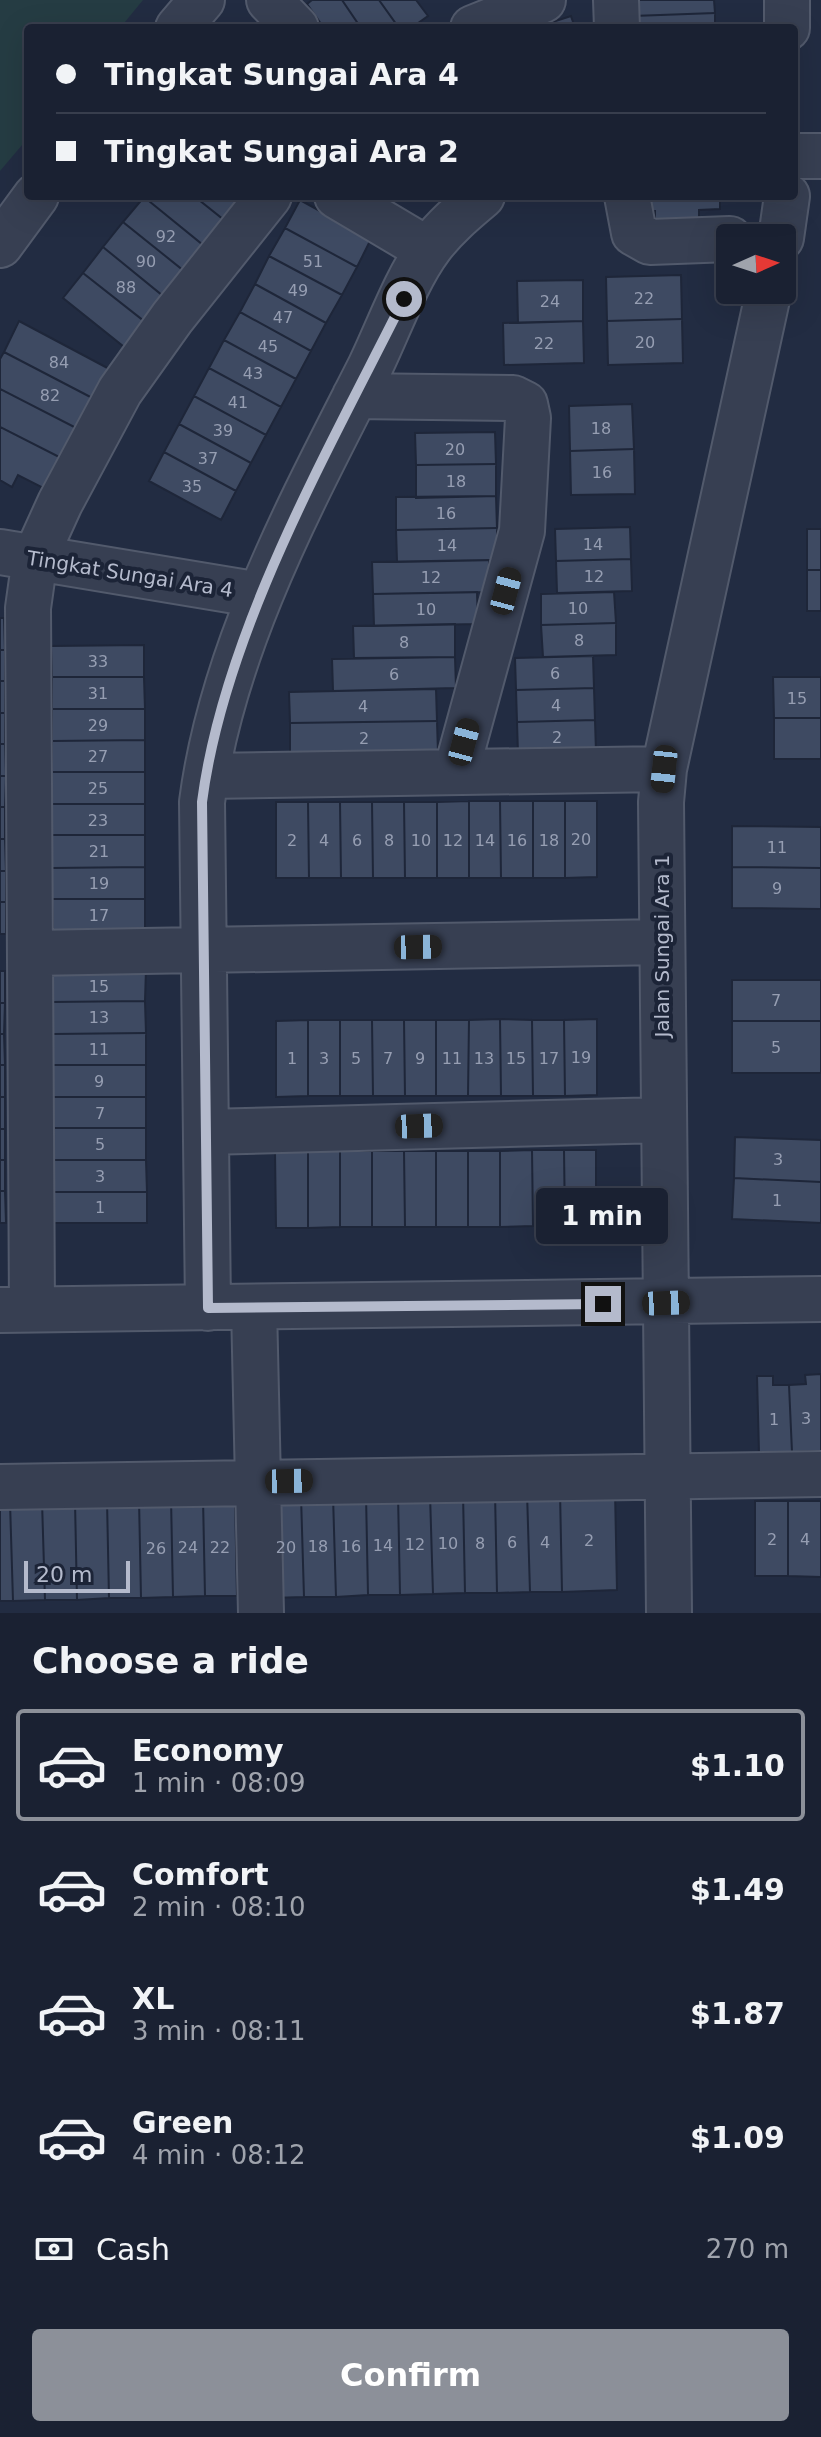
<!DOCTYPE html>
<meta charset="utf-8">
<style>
:root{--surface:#1a2132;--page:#23293a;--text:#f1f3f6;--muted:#9fa3ac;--line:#383e4d;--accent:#8c9099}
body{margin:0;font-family:"DejaVu Sans",sans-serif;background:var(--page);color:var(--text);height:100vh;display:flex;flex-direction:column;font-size:30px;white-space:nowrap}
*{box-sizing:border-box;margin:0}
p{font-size:26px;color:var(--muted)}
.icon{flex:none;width:44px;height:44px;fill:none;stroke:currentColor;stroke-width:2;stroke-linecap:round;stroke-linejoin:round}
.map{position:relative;height:1613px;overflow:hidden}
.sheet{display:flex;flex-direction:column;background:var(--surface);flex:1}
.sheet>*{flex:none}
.top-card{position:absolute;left:24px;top:24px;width:774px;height:176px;border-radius:8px;box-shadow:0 8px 32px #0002,0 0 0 2px var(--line);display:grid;align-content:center;height:176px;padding:0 32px;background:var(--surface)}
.needle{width:52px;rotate:87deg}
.fabs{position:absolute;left:716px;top:224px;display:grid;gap:16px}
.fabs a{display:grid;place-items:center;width:80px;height:80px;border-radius:8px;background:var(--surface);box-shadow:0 8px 32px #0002,0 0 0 2px var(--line);font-size:40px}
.scale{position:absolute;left:24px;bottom:20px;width:106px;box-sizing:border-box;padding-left:8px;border:4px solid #b4bacc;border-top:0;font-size:22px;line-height:28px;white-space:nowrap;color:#b4bacc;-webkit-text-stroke:6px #1c2437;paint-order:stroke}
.end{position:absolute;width:36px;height:36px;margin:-18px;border:10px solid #b4bacc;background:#111;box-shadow:0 0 0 4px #111}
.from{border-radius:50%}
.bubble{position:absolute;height:56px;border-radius:8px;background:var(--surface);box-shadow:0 8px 32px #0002,0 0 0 2px var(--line);font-size:26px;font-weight:800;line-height:56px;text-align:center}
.car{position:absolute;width:24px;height:48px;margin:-24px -12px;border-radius:10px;box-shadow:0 0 6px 2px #0007;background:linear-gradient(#222 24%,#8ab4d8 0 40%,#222 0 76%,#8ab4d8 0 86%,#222 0)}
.top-card b{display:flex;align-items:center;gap:28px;height:76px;font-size:30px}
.top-card b+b{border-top:2px solid var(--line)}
.top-card i{width:20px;height:20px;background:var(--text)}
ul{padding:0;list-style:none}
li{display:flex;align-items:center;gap:24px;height:112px;margin:0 16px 12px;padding:0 16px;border:4px solid transparent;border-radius:8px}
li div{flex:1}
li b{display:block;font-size:30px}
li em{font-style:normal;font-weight:800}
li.selected{border-color:var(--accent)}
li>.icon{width:72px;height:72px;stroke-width:1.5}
h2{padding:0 32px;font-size:36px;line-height:96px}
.pay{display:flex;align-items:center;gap:20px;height:88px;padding:0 32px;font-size:30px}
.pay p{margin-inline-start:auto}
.cta{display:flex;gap:16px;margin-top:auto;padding:16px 32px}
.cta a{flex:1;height:92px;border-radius:8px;background:var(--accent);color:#fff;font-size:32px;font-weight:800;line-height:92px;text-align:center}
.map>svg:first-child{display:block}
.green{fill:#253c43}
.building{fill:#3e4a62;stroke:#1e2639;stroke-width:2}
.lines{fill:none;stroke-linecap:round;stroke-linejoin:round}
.minor-casing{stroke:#525a6c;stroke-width:48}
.minor{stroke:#373f52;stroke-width:44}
.route{stroke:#b4bacc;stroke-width:10}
.labels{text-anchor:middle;stroke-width:8;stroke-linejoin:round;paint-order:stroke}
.number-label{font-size:16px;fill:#969eb2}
.street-label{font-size:20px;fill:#b4bacc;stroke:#1c2437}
</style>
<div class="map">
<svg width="821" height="1613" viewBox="0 0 821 1613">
<rect width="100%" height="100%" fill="#222c42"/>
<path class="green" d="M0,0H143L120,28H28V138L0,171Z"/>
<path class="building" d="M312,0H342L361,28H324L307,4Z
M342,0H379L399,28H361Z
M379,0H416L428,16L411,28H399Z
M633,0H714L715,13L633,16Z
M715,13V28H634L633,16Z
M571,16L575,28H534Z
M194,196H245L229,224Z
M194,196L229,224L208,249L144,197Z
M638,196H720V209L699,210V221L655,223V211H639Z
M144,197L208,249L189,275L123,222Z
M300,200L371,239L357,267L285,228Z
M123,222L189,275L168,300L103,247Z
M285,228L357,267L342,295L269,256Z
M103,247L168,300L149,325L83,273Z
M269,256L342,295L326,323L255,284Z
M83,273L149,325L128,350L63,298Z
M681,275L682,319L607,321L606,277Z
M583,280V321L518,323L517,281Z
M255,284L326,323L311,351L240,312Z
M240,312L311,351L296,379L224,340Z
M682,319L683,363L608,365L607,321Z
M19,321L115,372L100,402L4,352Z
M583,321L584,363L504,365L503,323Z
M224,340L296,379L281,407L209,368Z
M4,352L100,402L84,432L0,389V359Z
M209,368L281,407L266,435L194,396Z
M0,389L84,432L69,462L0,427Z
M194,396L266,435L251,463L179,424Z
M632,404L634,449L570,451L569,406Z
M179,424L251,463L236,491L164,452Z
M0,427L69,462L53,493L18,475L12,487L0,480Z
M495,432L496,464L416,465L415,433Z
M634,449L635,494L571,495L570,451Z
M164,452L236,491L221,520L149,481Z
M496,464V496L416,498V465Z
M496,496L497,528L396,530V497Z
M630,527L631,559L556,561L555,529Z
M497,528V560L397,562L396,530Z
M807,529H821V570H807Z
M631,559L632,591L557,593L556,561Z
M489,560V592L373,594L372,562Z
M807,570H821V611H807Z
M477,592L478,624L374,626L373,594Z
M614,592L616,623L541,625V594Z
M0,618H4L5,650H0Z
M616,623V655L543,657L541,625Z
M455,624V657L354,658L353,626Z
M144,645V677H52L51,646Z
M0,650H5V681H0Z
M593,656L594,688L516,690L515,658Z
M455,657L456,688L333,691L332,659Z
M52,677H144L145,709H52Z
M773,677H821V718H774Z
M0,681H5V713H0Z
M594,688L595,720L517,722L516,690Z
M436,689L437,721L290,723L289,692Z
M52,709H145V740L52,741Z
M0,713H5V744H0Z
M774,718H821V759H774Z
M595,720L596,752L518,754L517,722Z
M437,721L438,753L290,756V723Z
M145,740V772H52V741Z
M0,744H5L6,776H0Z
M52,772H145V804H52Z
M0,776H6L5,807H0Z
M469,801H500L501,878H469Z
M469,801V878H437V802Z
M500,801H533V878H501Z
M533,801H565V878H533Z
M565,801H597V877L565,878Z
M276,802H308L309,878H276Z
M308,802H340L341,878H309Z
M340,802H372L373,878H341Z
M372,802H404L405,878H373Z
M404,802H437V878H405Z
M52,804H145V835H52Z
M0,807H5V839H0Z
M732,826L821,827V868L732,867Z
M52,835H145V867L52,868Z
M0,839H5L6,871H0Z
M145,867V899H52V868Z
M732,867L821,868V909L732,908Z
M0,871H6V902H0Z
M52,899H145V930L53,931Z
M0,902H6V934H0Z
M146,969L145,1001L52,1002L53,970Z
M0,971H5V1003H0Z
M732,980H821V1021H732Z
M145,1001L146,1033L53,1034L52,1002Z
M0,1003H5L4,1034H0Z
M500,1019L532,1020L533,1096H501Z
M500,1019L501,1096H468L469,1020Z
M597,1019V1095L565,1096L564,1020Z
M308,1020H340V1096H308Z
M308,1020V1096L276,1097V1021Z
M340,1020H372L373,1096H340Z
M372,1020H404L405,1096H373Z
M404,1020H436V1096H405Z
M436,1020H469L468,1096H436Z
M532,1020H564L565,1096H533Z
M732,1021H821V1073H732Z
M146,1033V1065H53V1034Z
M0,1034H4L5,1065H0Z
M0,1065H5V1097H0Z
M53,1065H146V1097H53Z
M0,1097H5V1129H0Z
M53,1097H146V1128H53Z
M53,1128H146V1160H53Z
M0,1129H5V1160H0Z
M735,1137L821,1140V1182L734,1178Z
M532,1150L533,1226L500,1227V1151Z
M532,1150H564L565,1226H533Z
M564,1150H596V1227L565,1226Z
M275,1151H308V1228H276Z
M308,1151H340V1227L308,1228Z
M340,1151H372V1227H340Z
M372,1151H404L405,1227H372Z
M404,1151H436V1227H405Z
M436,1151H468V1227H436Z
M468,1151H500V1227H468Z
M0,1160H5V1191H0Z
M53,1160H146L147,1192H54Z
M734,1178L821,1182V1223L732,1219Z
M0,1191H5L6,1223H0Z
M54,1192H147V1223H54Z
M821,1374V1451L792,1452L789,1385L806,1384L805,1375Z
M757,1376H773V1385H789L792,1452L759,1453Z
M615,1490L617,1590L562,1592L560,1491Z
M560,1491L562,1592H530L527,1492Z
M495,1492L497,1593H465L463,1493Z
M495,1492H527L530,1592L497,1593Z
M463,1493L465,1593L433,1594L430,1494Z
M398,1494L400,1595H368L366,1495Z
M398,1494H430L433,1594L400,1595Z
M366,1495L368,1595L336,1597L333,1496Z
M301,1496L304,1597L271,1598L268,1497Z
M301,1496H333L336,1597H304Z
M235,1497L237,1596H205L203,1498Z
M171,1498L173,1597L141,1598L139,1499Z
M171,1498H203L205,1596L173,1597Z
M139,1499L141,1598H109L107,1500Z
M107,1500L109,1598L77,1600L75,1501Z
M42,1501L45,1600L13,1601L10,1502Z
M42,1501H75L77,1600H45Z
M755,1501H788V1576H755Z
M788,1501H821V1577L788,1576Z
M0,1502H10L13,1601H0Z"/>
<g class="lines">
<defs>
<path id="minor" d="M269,0L296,28
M616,0L617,28
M787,0V28
M178,28L202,0
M473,28L543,0
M794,156H821
M337,196L428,250
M627,196L634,233L650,242L730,239
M781,238L787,196
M0,245L36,196
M355,396L513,398L525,404L528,418L522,531L456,772
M0,552L260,595
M206,776L664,769
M32,953L662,942
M206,1132L663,1120
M254,1307L261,1613
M208,1308L202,802C222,648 301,503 370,367C388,330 406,279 430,247C445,227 463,212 482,196
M32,1309L28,608L35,558L60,503L120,391L172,318L269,196
M0,1310L821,1299
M0,1487L821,1474
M669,1613L661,802L664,769L769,290"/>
</defs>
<use href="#minor" class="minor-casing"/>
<use href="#minor" class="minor"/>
</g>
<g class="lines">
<path class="route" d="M404,299C328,451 224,632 202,802L208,1308L603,1304"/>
</g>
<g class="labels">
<g class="number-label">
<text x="166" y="242">92</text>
<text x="146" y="267">90</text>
<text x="313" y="267">51</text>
<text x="126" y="293">88</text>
<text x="298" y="296">49</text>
<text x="644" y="304">22</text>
<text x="550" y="307">24</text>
<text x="283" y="323">47</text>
<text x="645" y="348">20</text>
<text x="544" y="349">22</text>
<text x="268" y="352">45</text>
<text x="59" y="368">84</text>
<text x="253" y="379">43</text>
<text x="50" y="401">82</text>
<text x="238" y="408">41</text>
<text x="601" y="434">18</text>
<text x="223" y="436">39</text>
<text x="455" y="455">20</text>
<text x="208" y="464">37</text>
<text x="602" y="478">16</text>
<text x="456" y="487">18</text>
<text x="192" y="492">35</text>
<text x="446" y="519">16</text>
<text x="593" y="550">14</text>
<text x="447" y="551">14</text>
<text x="594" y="582">12</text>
<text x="431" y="583">12</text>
<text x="578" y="614">10</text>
<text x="426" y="615">10</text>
<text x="579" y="646">8</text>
<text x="404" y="648">8</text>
<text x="98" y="667">33</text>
<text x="555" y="679">6</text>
<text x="394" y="680">6</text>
<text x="98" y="699">31</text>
<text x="797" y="704">15</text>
<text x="556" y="711">4</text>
<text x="363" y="712">4</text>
<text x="98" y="731">29</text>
<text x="557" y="743">2</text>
<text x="364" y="744">2</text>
<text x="98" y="762">27</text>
<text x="98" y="794">25</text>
<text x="98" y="826">23</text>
<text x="581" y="845">20</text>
<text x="292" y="846">2</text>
<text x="324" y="846">4</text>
<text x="357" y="846">6</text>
<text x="389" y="846">8</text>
<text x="421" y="846">10</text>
<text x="453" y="846">12</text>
<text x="485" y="846">14</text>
<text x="517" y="846">16</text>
<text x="549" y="846">18</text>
<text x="777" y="853">11</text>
<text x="99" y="857">21</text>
<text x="99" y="889">19</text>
<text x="777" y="894">9</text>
<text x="99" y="921">17</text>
<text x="99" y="992">15</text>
<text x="776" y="1006">7</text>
<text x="99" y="1023">13</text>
<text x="776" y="1053">5</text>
<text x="99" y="1055">11</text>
<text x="581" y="1063">19</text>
<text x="292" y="1064">1</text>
<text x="324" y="1064">3</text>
<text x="356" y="1064">5</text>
<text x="388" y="1064">7</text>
<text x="420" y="1064">9</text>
<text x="452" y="1064">11</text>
<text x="484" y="1064">13</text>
<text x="516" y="1064">15</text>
<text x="549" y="1064">17</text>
<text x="99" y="1087">9</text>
<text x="100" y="1119">7</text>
<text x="100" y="1150">5</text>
<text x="778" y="1165">3</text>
<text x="100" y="1182">3</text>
<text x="777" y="1206">1</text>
<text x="100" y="1213">1</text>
<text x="806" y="1424">3</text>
<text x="774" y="1425">1</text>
<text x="772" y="1545">2</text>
<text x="805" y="1545">4</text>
<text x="589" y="1546">2</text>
<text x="512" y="1548">6</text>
<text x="545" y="1548">4</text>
<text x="448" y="1549">10</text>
<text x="480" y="1549">8</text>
<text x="415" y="1550">12</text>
<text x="383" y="1551">14</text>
<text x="318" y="1552">18</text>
<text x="351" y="1552">16</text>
<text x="188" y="1553">24</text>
<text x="220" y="1553">22</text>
<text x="286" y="1553">20</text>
<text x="156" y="1554">26</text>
</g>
<g class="street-label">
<text transform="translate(130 574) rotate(9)" y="7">Tingkat Sungai Ara 4</text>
<text transform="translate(662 946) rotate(-90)" y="7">Jalan Sungai Ara 1</text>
</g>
</g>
</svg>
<div class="fabs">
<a><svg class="needle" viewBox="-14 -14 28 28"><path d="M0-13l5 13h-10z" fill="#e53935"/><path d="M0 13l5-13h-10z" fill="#9fa3ac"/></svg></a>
</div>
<div class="scale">20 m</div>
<i class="end from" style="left:404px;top:299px"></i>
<i class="end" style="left:603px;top:1304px"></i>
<div class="bubble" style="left:536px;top:1188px;width:132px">1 min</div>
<i class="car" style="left:506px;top:591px;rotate:15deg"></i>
<i class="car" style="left:464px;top:742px;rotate:15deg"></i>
<i class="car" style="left:664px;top:769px;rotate:186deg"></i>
<i class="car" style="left:418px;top:947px;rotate:89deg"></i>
<i class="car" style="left:419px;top:1126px;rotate:88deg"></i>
<i class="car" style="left:666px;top:1303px;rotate:88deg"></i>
<i class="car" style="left:289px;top:1481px;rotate:89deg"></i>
<div class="top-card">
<b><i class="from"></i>Tingkat Sungai Ara 4</b>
<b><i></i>Tingkat Sungai Ara 2</b>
</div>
</div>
<section class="sheet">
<h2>Choose a ride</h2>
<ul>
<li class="selected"><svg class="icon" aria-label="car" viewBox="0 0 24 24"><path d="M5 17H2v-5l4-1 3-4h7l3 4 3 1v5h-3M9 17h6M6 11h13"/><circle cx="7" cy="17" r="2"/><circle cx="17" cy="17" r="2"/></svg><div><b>Economy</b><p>1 min · 08:09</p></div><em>$1.10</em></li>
<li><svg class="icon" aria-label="car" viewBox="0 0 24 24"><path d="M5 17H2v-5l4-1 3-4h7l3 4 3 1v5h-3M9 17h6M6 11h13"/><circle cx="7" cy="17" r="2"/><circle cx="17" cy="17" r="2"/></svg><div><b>Comfort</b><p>2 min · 08:10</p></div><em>$1.49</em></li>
<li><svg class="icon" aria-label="car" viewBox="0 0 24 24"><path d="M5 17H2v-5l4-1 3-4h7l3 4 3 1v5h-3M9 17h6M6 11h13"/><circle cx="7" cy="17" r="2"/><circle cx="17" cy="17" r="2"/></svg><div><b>XL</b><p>3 min · 08:11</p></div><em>$1.87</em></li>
<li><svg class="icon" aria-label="car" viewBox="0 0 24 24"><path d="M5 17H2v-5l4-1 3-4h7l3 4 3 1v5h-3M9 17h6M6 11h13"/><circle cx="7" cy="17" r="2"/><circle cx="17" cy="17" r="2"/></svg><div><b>Green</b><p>4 min · 08:12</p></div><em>$1.09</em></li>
</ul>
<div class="pay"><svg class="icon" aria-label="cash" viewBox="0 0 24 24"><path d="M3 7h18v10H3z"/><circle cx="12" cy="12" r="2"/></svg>Cash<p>270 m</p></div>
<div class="cta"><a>Confirm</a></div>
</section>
